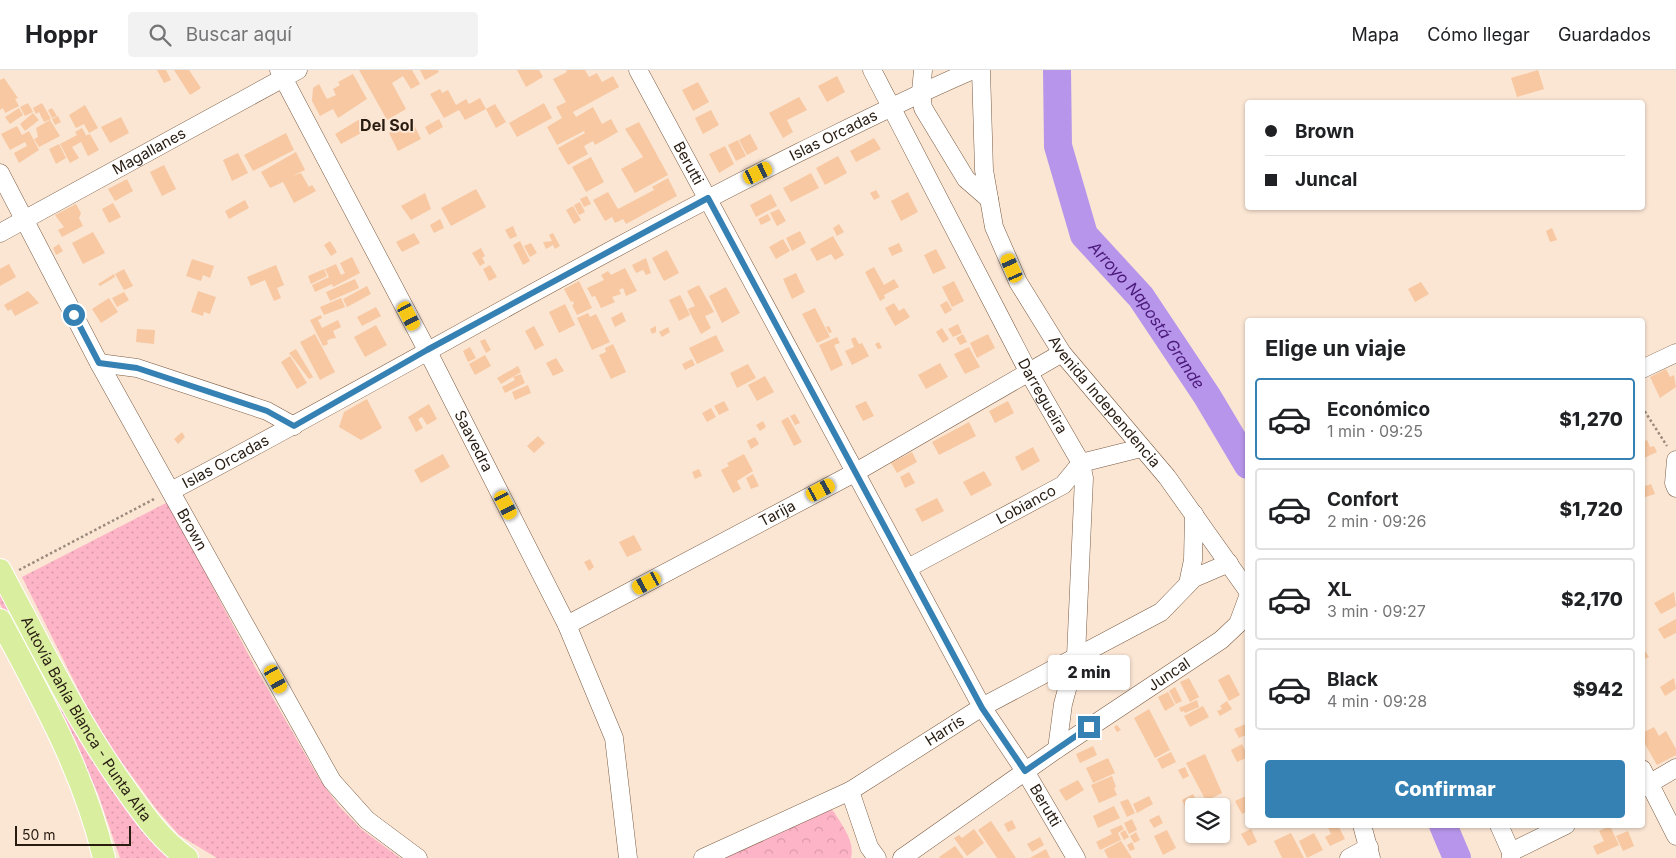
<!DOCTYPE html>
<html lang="es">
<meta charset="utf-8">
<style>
:root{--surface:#fff;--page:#f2f2f2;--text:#202124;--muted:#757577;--line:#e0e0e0;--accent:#3581b4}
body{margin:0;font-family:Inter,sans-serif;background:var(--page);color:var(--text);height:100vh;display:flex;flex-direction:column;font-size:19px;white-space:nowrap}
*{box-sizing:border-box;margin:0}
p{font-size:16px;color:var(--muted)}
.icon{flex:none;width:28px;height:28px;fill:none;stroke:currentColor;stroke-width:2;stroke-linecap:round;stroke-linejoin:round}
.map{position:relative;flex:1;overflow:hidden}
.sheet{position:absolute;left:1245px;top:248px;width:400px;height:510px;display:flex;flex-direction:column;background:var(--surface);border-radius:5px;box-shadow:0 1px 4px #0004}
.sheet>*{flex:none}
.hud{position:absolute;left:1245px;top:30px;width:400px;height:110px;border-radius:5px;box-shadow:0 1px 4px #0004;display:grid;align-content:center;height:110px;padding:0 20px;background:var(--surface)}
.tools{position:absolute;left:1185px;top:728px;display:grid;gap:10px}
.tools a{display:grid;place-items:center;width:45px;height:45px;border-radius:5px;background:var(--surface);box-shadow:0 1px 4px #0004;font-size:25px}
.scale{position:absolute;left:15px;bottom:12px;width:116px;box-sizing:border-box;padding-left:5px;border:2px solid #281c11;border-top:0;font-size:14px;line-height:18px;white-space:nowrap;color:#281c11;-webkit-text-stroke:4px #fbe6d4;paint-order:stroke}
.end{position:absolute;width:22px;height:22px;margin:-11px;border:6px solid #3581b4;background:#fff;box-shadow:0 0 0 2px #fff}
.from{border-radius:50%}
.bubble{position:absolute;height:35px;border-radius:5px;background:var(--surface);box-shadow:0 1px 4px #0004;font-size:16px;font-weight:800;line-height:35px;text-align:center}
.car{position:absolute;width:15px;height:30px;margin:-15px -8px;border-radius:6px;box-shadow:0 0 4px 1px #0007;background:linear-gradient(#f5c518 24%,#345 0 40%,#f5c518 0 76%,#345 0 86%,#f5c518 0)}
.hud b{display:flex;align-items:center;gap:18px;height:48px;font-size:19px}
.hud b+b{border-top:1px solid var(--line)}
.hud i{width:12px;height:12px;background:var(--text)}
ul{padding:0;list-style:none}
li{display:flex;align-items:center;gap:15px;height:82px;margin:0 10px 8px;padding:0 10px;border:2px solid var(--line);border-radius:5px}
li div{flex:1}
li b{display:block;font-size:19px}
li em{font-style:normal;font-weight:800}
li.current{border-color:var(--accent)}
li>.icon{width:45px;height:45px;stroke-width:1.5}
h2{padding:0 20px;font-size:22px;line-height:60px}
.button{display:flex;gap:10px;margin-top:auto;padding:10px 20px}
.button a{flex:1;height:58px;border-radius:5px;background:var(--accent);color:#fff;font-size:20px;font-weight:800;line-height:58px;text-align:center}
header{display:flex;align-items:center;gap:30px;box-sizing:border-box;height:70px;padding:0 25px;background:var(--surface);border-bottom:1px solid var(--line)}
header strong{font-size:24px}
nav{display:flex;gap:28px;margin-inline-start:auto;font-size:18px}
.search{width:350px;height:45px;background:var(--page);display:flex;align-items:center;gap:12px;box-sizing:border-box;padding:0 18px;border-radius:5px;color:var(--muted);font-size:19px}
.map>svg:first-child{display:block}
.grass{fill:url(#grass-dots)}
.park{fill:url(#park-crowns)}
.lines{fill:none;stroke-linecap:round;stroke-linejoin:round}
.river{stroke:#b795ea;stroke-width:28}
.building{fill:#f7c8a1}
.minor-casing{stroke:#7a5c43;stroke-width:19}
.major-casing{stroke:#fff;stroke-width:24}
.path{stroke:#9c8b7d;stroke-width:2.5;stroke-dasharray:2.5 2.5;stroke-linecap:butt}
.minor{stroke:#fff;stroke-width:18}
.major{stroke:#daeea0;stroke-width:22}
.route{stroke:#3581b4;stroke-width:6}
.labels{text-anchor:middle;stroke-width:4;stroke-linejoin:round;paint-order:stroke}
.street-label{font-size:15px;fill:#281c11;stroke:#fbe6d4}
.neighbourhood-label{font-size:16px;font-weight:bold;fill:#281c11;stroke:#fbe6d4}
.water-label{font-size:16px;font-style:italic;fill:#4a187b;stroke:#fbe6d4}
</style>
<header>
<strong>Hoppr</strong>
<div class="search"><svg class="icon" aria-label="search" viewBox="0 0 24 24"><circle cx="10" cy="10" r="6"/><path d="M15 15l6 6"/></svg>Buscar aquí</div>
<nav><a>Mapa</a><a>Cómo llegar</a><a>Guardados</a></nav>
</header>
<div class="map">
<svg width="1676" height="788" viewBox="0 0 1676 788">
<defs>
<pattern id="grass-dots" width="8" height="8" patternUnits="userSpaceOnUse" patternTransform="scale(1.25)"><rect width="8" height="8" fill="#feb4c7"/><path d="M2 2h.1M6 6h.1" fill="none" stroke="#da9aaa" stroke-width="1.8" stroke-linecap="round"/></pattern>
<pattern id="park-crowns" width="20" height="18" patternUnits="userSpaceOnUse" patternTransform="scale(1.25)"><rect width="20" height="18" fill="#feb4c7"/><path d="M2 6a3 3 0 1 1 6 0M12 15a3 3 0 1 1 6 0" fill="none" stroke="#da9aaa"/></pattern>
</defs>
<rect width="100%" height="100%" fill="#fbe6d4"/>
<path class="grass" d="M168,432L255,597L320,710L339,736L361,759L400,788H217L179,765L157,740L100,663L22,507Z
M0,517L174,788H120L98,724L72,669L0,534Z"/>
<path class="park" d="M819,739H831L834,742C843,757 855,771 851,788H725Z"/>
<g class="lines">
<g class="river">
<path id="s1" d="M1057,0L1058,76L1084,165L1141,227L1207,326L1248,395"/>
<path d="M1443,755L1457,788"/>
</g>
</g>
<path class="building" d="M157,0H166L171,10L164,13Z
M174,0H189L201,18L190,25Z
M359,0H412L420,14L411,19L403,6L392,13L406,39L387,50Z
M420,0H438L439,2L425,10Z
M517,0H539L543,7L526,17Z
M566,0H585L589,7L597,3L602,12L613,6L619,17L573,42L576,47L593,37L602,54L611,49L618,62L595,75L593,71L584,76L588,84L568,95L558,78L585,63L584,61L557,75L547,57L562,48L556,37L566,32L553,9L567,2Z
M1538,0L1544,19L1517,27L1511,8Z
M353,4L367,29L338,48L333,39L320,46L312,31L313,18L319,14L327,29L336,25L333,19L340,15L338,12Z
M837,6L845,22L827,32L818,16Z
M4,8L18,28L15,29L19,36L5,43L3,38L0,40V10Z
M698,12L709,32L693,41L682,20Z
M440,19L442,23L448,20L456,35L466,29L469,34L480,28L486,39L465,50L459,40L444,48L430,24Z
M799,27L807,40L787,50L793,62L783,68L769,43Z
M28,33L33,42L25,46L20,37Z
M42,33L51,49L44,52L39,42L36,44L33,38Z
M544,33L552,48L517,67L509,53Z
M495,34L506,52L496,58L486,39Z
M85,35L98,58L89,63L84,54L76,58L69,45Z
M19,38L23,45L10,54L5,47Z
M52,38L57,46L52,48L48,40Z
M711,40L719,55L703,64L695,48Z
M33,43L39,50L25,61L20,54Z
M58,46L61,52L55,55L52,49Z
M365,46L372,57L341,74L335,64Z
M121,47L129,63L110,73L101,57Z
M439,49L443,57L429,65L425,57Z
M50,50L60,66L39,77L34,69L38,67L36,58Z
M412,51L421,69L398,81L389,63Z
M639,52L668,105L635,123L621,99L643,87L625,59Z
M17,56L22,65L29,61L39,80L19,93L14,83L27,76L25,72L10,80L1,64Z
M82,58L86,65L85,66L90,64L99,80L88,86L81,72L72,77L79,88L70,93L60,74L77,65L75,62Z
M286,63L294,80L253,101L244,85Z
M750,64L758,79L747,85L739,70Z
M874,68L881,79L856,92L850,81Z
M738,70L746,86L736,91L728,75Z
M59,74L66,88L56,94L49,79Z
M725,76L734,94L719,103L709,84Z
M296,82L305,100L292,106L301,103L309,117L312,115L316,121L294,133L283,112L270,118L261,102Z
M238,83L248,103L232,111L223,90Z
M838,86L847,103L825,115L816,98Z
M591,87L604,112L586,122L572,97Z
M164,95L176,119L162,126L150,102Z
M811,103L819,118L791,132L783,118Z
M668,108L677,126L626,154L623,149L615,153L612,147L605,151L593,130L608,122L618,139L654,120L652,117Z
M127,109L133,121L115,131L108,119Z
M476,119L486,137L451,156L441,138Z
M876,120L880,127L874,130L870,123Z
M908,122L918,142L901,151L891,131Z
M425,123L431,139L411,150L401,136Z
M771,124L777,136L756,147L750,135Z
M587,126L591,134L584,137L580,129Z
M245,130L249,138L229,149L225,141Z
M580,132L585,142L579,145L574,135Z
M113,133L121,147L109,153L102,139Z
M76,134L81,143L79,148L83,156L62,167L58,160L64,157L55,145Z
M573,136L581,150L574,154L566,140Z
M779,139L786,151L777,156L770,143Z
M768,144L771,150L761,155L758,149Z
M440,149L444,158L434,163L430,155Z
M839,154L844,162L837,166L833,158Z
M513,156L517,166L510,169L505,160Z
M1552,158L1557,170L1550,172L1546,161Z
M800,161L806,173L792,181L786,168Z
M93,162L105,183L83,194L72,173Z
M414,163L420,173L402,182L396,172Z
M553,163L560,176L555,179L553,175L546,179L543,172L552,171L549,165Z
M833,166L844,185L835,190L831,184L817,191L810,179Z
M783,169L790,181L776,189L769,177Z
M330,171L337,182L331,186L324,175Z
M520,171L530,191L523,195L513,175Z
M531,173L537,183L530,187L524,176Z
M899,173L903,181L892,186L888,178Z
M59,174L63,181L56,185L53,178Z
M481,178L485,186L482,188L485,193L480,196L472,183Z
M936,179L946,198L933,204L924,185Z
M667,180L679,203L664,211L652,188Z
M352,187L360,203L333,217L332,214L315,222L312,215L329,207L325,199L336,194L341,205L345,203L340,193Z
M646,188L651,203L646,205L643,200L636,203L632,195Z
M192,189L214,196L210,208L203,205L201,211L186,206Z
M9,194L16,207L0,216V199Z
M276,195L284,215L277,218L281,228L274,231L265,210L251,216L247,207Z
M490,195L497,207L489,211L483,199Z
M874,197L884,215L894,209L899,217L884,225L885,228L880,231L865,202Z
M625,198L637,221L626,226L623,218L619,220L621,224L612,227L615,232L601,238L595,226L592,227L587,218L604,210L601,205L608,201L611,205Z
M124,199L133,216L124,220L115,204Z
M324,199L327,206L311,214L308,206Z
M796,203L805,222L792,229L783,209Z
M114,204L115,207L100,216L98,214Z
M355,209L359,218L330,231L326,222Z
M579,211L592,238L577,245L572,235L574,234L573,231L571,232L564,219Z
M954,211L964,231L952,237L942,217Z
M1421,212L1429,224L1415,232L1408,219Z
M699,215L714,242L705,246L711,258L701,264L688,239L695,236L687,221Z
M367,216L371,224L347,237L343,229Z
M726,217L740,243L722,253L709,226Z
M28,221L39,233L15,246L11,239L8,241L4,235Z
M198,221L216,227L210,244L204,242L203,246L191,242Z
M124,222L129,230L117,237L112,228Z
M680,225L690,245L679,251L669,230Z
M109,228L118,242L101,253L92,239Z
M341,228L345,237L324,245L320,237Z
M947,231L952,240L945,244L940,235Z
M894,233L899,241L904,238L910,247L895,256L885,238Z
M565,234L575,255L559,263L549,242Z
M376,237L381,246L362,256L357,247Z
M815,238L830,267L817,273L802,244Z
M622,242L626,251L615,257L611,248Z
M588,243L590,247L596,244L610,272L592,280L577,248Z
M321,245L322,248L318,250L322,258L338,250L341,257L333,261L336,268L330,269L327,271L328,274L323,276L310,250Z
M958,254L962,263L953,267L948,259Z
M376,255L387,275L365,287L354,267Z
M534,256L544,275L535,280L525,261Z
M656,256V262L652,264L650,259Z
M829,256L832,262L829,263L826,257Z
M668,257L670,262L662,267L659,262Z
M942,258L949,269L943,273L936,262Z
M137,259L155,260L154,274L136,272Z
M315,264L335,302L320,310L300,272Z
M963,264L967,272L960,275L956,268Z
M988,264L995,278L977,288L970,273Z
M716,265L724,281L697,294L689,278Z
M837,267L840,273L834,275L843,295L831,301L819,275Z
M855,267L859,274L862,273L869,286L852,295L845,281L854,277L851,269Z
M485,269L491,280L486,283L480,271Z
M879,272L882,278L878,279L875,274Z
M613,274L626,302L611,309L599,285L606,282L605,278Z
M470,277L476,288L468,292L463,281Z
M969,277L980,297L965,304L954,284Z
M296,279L313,307L309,309L289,283Z
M485,285L491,296L475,305L469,294Z
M290,286L307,313L297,319L281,292Z
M556,288L564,301L553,306L546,293Z
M692,289L695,295L685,300L682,294Z
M940,293L948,307L926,319L918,305Z
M748,294L756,308L737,318L730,303Z
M518,296L521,302L501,314L497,308Z
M1666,299L1670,307L1674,305L1676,317L1660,328L1650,307Z
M521,304L525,313L505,323L502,317L515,310L513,307Z
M765,306L774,322L757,331L748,315Z
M528,315L531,323L515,330L512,322Z
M367,329L382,358L361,370L339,357L344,342Z
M724,331L729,340L719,345L714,336Z
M866,331L874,346L863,351L855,336Z
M1008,331L1014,343L995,353L989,341Z
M429,334L437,349L427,355L422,347L418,349L423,358L416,362L408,347Z
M711,338L716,347L707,352L702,343Z
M795,344L800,353L795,355L790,346Z
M788,347L802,372L794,376L781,351Z
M763,351L766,357L760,361L756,355Z
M969,352L976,366L939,385L932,372Z
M182,362L185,367L178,374L174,369Z
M538,366L545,373L534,383L527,376Z
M755,367L759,374L751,379L747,371Z
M1647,370L1650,377L1654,376L1657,382L1642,389V372Z
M1033,377L1040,391L1022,401L1015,387Z
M912,382L917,392L897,403L891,393Z
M443,384L450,397L421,413L414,400Z
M744,384L753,401L737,411L741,419L733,423L721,400L729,396L727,393Z
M699,399L702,406L695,409L692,402Z
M984,401L992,415L971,426L963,412Z
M909,402L915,413L905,418L900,407Z
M753,404L759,416L751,419L746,408Z
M1642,408L1645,416L1651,414L1655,424L1642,428Z
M937,428L944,441L922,452L915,439Z
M634,465L642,480L627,487L619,472Z
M590,489L594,497L589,501L584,492Z
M1674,522L1676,536L1661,544L1654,533Z
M1676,549V563L1664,569L1658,559Z
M1645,581L1649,587L1642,590V582Z
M1229,604L1240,625L1229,631L1218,610Z
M1189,608L1199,627L1190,632L1180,612Z
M1674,608L1676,619L1665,626L1660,617Z
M1175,617L1182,631L1176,634L1169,621Z
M1168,622L1175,635L1165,641L1158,627Z
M1197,630L1199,637L1185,643L1184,641L1181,642L1179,638Z
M1227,631L1232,639L1220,646L1217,641L1222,639L1220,636Z
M1203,636L1209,647L1190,657L1184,646Z
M1149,639L1170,680L1155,688L1134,648Z
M1248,653V664L1239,668L1234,659Z
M1117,655L1121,660L1117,662L1114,657Z
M1654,657L1659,666L1666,661L1676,679V685L1657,695L1642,669V663Z
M1242,674L1248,687L1237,692L1231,680Z
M1093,676L1097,685L1080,693L1076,684Z
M1171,682L1176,692L1162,699L1157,689Z
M1205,684L1222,723L1206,731L1186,693Z
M1108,688L1115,703L1093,713L1086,698Z
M1185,697L1189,706L1183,709L1178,700Z
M1112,706L1116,717L1114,718L1117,725L1099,733L1091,715Z
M1078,710L1084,720L1066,731L1059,720Z
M1193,724L1199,736H1194V745L1190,747L1182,730Z
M1248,725V741L1242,744L1235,731Z
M1149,726L1153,734L1137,743L1133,734Z
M1128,729L1135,743L1127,747L1120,732Z
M1114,736L1120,748L1098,758L1093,746Z
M1159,745L1163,753L1154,758L1149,750Z
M1132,749L1137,760L1129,764L1124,753Z
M1012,750L1016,758L1008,762L1004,754Z
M991,751L1016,788H997L978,760Z
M1121,755L1124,759L1118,763L1121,770L1100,780L1096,772L1112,764L1110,760Z
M1327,755H1338L1345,769L1330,776L1325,767L1331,764Z
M1610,756L1619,775L1597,785L1593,776L1604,771L1599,761Z
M974,759L984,773L967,786L954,768L959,765L962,768Z
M1251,759L1257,772L1248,776L1241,764Z
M1125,760L1129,767L1124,770L1120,763Z
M1167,760L1176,778L1163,785L1154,766Z
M1628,761L1634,776L1623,781L1616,766Z
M1136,762L1140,770L1134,773L1130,766Z
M1291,763L1304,788H1282L1274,771Z
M1314,763L1323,780L1307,788L1299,771Z
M1040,767L1044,775L1032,782L1027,774Z
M1121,771L1132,788H1108L1104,780Z
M1132,772L1135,779L1130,781L1127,775Z
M955,776L964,788H940L939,787Z
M1046,779L1050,788H1030Z"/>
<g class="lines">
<defs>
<g id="minor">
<path id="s2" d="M279,0L427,280L567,555L614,668L628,788"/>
<path id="s3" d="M638,0L982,637L1025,701L1076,788"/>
<path id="s4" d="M872,0L1029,303L1081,393L1084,408L1076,586L1063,634L1057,679"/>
<path d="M923,0L921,22L923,38L966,109L989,129"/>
<path id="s5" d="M981,0L984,100L994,157L1018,212L1062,283L1167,407L1248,521"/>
<path id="s6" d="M0,103L99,293L332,711L367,750L418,788"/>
<path id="s7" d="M0,163L298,0"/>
<path d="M99,293L137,298L267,341L294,356"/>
<path d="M1642,299L1676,283"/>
<path d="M1676,390L1674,413L1676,418"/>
<path id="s8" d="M171,421C382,310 587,188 800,82C857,54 914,25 973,0"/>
<path id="s9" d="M908,498L1063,415L1081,393L1141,378"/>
<path d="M1188,514L1193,490L1194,444"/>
<path id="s10" d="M567,555L856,402L1062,283"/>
<path d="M1642,699L1676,766"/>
<path d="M1642,718L1676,698"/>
<path d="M850,721L869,777L877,788"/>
<path d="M1362,755L1371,788"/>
<path d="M1499,755L1511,782V788"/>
<path d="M1511,782L1566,755"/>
<path id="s11" d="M703,788L850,721L982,637L1161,542L1194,508L1229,493"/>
<path id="s12" d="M902,788L1057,679L1221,570L1238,554L1248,527"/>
<path d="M1349,788L1369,777"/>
</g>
<g id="major">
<path id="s13" d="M0,500C39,573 75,647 122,714C141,741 160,769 187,788"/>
<path d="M0,550C41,627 84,702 104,788"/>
</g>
</defs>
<use href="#minor" class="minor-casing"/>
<use href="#major" class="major-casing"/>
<path class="path" d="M1642,337L1667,376
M19,500L156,428"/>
<use href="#minor" class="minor"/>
<use href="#major" class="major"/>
</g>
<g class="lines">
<path class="route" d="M74,245L99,293L137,298L267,341L294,356L427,280L708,128L982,638L1025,701L1089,657"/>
</g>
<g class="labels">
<g class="street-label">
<text dy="5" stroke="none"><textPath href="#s8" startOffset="752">Islas Orcadas</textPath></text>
<text dy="5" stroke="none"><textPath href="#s7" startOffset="170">Magallanes</textPath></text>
<text dy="5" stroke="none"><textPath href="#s3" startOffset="106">Berutti</textPath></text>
<text dy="5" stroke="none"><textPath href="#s4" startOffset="368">Darregueira</textPath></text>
<text dy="5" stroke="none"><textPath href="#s5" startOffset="366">Avenida Independencia</textPath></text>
<text dy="5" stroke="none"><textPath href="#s2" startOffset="419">Saavedra</textPath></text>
<text dy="5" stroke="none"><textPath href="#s8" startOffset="62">Islas Orcadas</textPath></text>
<text dy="5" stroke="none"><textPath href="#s9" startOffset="134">Lobianco</textPath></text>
<text dy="5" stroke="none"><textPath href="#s10" startOffset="238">Tarija</textPath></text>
<text dy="5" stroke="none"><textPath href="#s6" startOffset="405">Brown</textPath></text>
<text dy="5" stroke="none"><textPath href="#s12" startOffset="324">Juncal</textPath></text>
<text dy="5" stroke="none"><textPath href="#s13" startOffset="172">Autovía Bahía Blanca - Punta Alta</textPath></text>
<text dy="5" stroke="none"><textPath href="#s11" startOffset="274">Harris</textPath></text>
<text dy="5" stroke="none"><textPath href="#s3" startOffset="841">Berutti</textPath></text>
</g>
<g class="neighbourhood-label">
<text x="387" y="61">Del Sol</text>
</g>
<g class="water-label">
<text dy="6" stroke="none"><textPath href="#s1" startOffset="271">Arroyo Napostá Grande</textPath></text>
</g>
</g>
</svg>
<div class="tools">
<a><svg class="icon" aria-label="layers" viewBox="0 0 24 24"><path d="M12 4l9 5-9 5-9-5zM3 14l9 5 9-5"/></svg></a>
</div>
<div class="scale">50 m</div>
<i class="end from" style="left:74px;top:245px"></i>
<i class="end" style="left:1089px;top:657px"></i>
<div class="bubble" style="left:1048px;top:585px;width:82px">2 min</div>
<i class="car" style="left:758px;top:103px;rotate:64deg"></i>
<i class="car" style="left:1012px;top:198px;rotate:336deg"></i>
<i class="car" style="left:409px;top:246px;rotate:152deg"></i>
<i class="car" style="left:821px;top:420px;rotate:62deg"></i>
<i class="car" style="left:506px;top:435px;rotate:153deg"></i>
<i class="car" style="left:647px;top:513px;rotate:242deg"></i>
<i class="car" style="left:276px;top:609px;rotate:151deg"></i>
<div class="hud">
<b><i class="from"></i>Brown</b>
<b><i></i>Juncal</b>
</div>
<section class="sheet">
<h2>Elige un viaje</h2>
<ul>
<li class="current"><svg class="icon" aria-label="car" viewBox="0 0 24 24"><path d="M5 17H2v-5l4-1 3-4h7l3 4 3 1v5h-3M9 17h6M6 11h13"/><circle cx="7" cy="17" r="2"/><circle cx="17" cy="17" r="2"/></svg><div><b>Económico</b><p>1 min · 09:25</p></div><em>$1,270</em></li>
<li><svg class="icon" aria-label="car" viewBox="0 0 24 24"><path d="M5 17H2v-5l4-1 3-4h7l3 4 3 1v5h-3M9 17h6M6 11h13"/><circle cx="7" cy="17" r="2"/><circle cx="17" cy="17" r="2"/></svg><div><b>Confort</b><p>2 min · 09:26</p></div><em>$1,720</em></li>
<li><svg class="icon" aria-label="car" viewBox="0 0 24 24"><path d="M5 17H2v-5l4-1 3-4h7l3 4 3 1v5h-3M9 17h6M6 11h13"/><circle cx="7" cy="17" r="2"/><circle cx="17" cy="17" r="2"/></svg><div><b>XL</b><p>3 min · 09:27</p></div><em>$2,170</em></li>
<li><svg class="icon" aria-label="car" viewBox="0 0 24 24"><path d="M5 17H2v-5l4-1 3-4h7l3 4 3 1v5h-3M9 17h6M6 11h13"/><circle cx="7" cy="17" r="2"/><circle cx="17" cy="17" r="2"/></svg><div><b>Black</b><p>4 min · 09:28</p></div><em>$942</em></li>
</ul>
<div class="button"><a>Confirmar</a></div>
</section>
</div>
